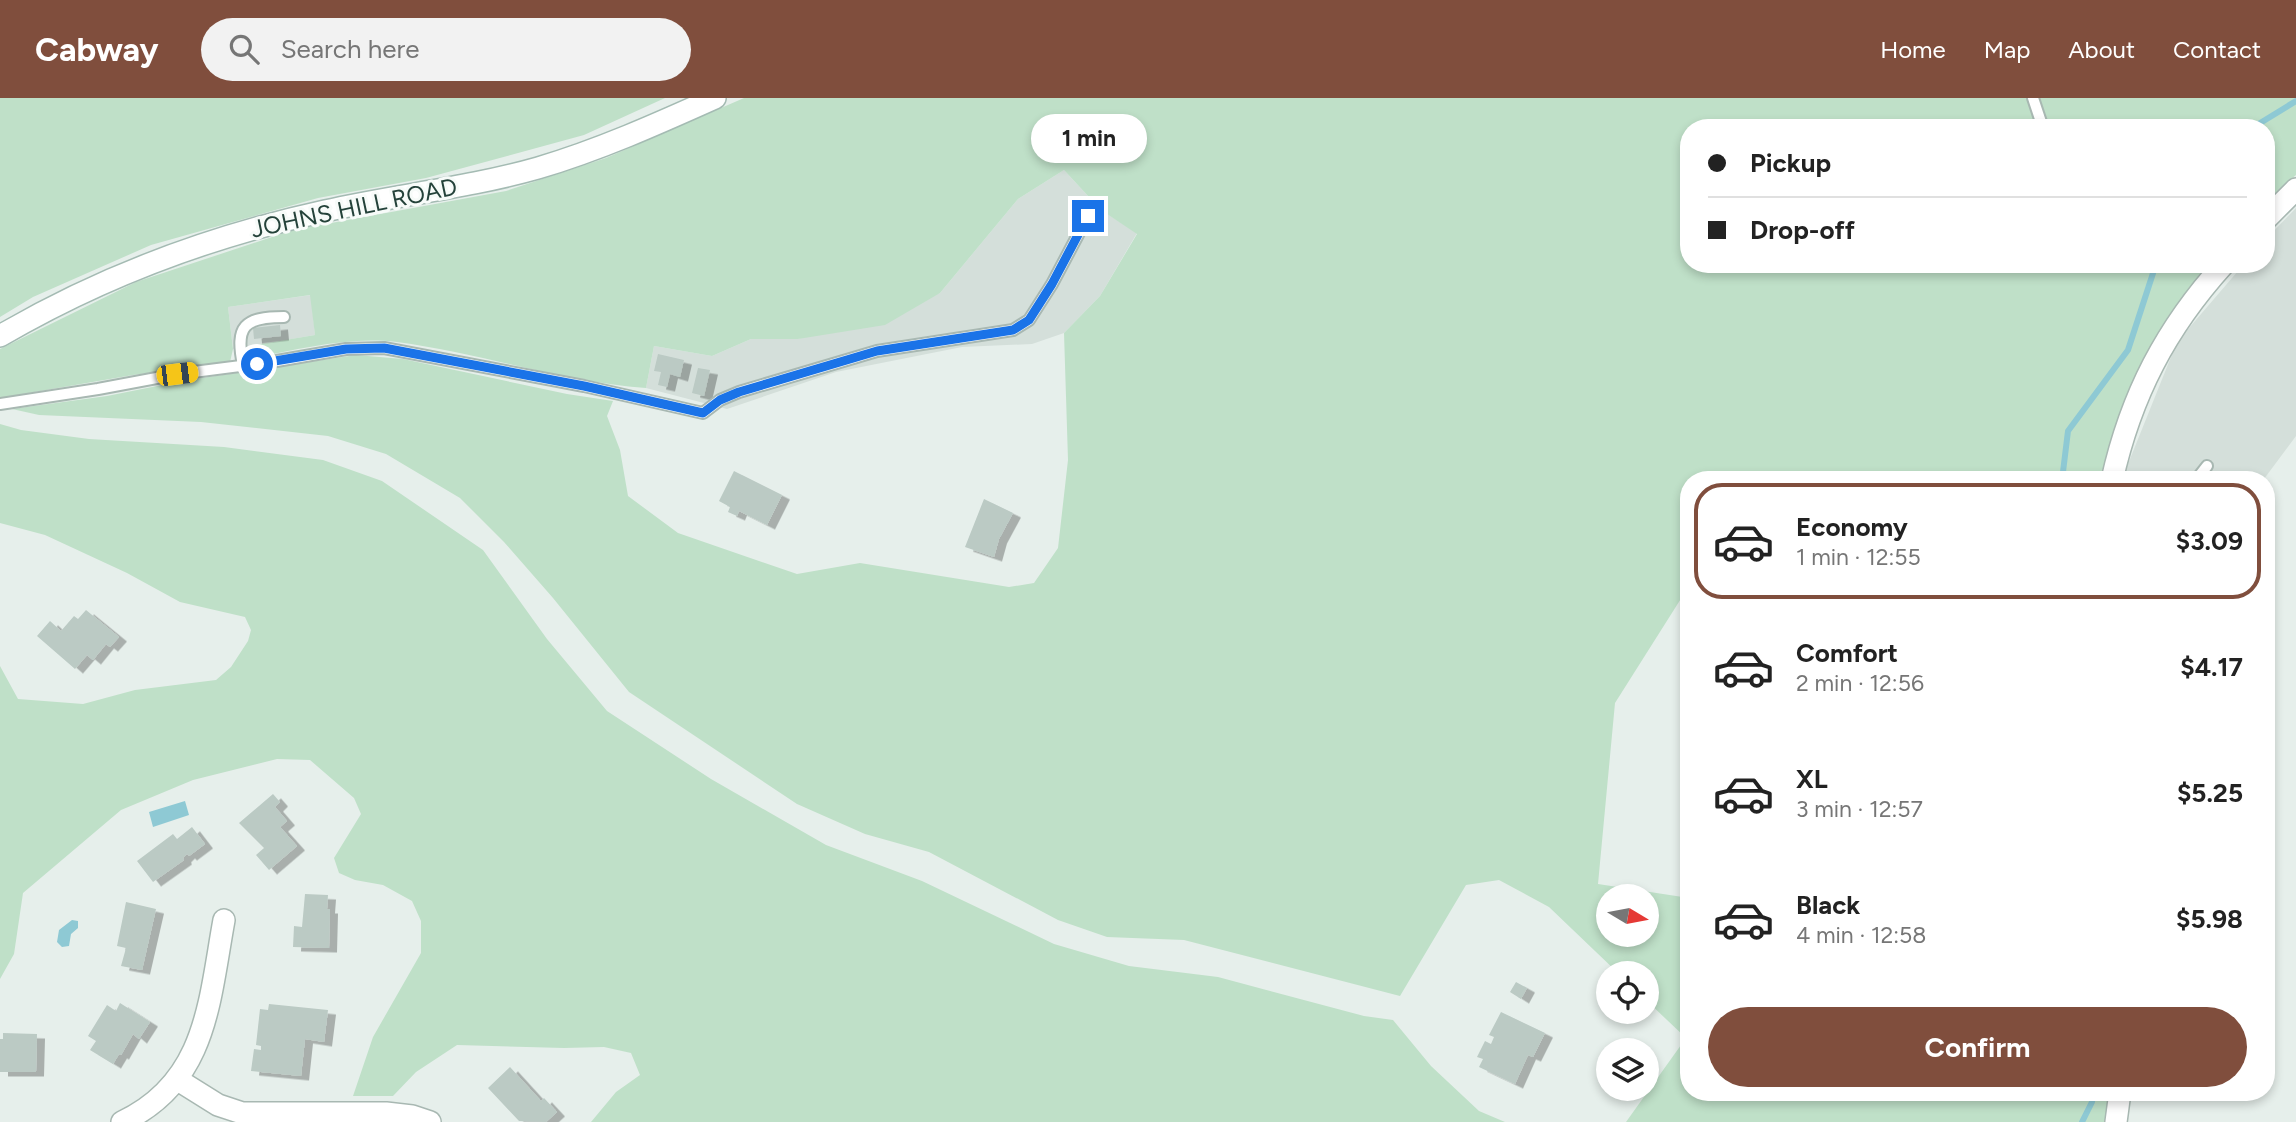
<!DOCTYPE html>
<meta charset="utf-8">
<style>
:root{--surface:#fff;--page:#f2f2f2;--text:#222;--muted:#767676;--line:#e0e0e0;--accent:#804e3d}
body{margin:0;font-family:Figtree,sans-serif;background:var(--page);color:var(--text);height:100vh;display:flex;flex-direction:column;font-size:26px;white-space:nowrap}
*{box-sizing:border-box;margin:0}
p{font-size:23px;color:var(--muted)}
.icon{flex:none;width:38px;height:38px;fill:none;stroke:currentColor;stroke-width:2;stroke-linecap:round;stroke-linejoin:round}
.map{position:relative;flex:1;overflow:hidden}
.side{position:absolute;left:1680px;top:373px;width:595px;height:630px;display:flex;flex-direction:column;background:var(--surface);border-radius:28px;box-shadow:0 4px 10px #0003}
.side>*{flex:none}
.top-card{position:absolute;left:1680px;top:21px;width:595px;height:154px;border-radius:28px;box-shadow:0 4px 10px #0003;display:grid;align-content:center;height:154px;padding:0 28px;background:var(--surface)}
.needle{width:46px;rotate:100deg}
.buttons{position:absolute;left:1596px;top:786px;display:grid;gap:14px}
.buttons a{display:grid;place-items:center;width:63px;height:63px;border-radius:50%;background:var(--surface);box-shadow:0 4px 10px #0003;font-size:35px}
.end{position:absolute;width:32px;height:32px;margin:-16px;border:9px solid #1a73e8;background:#fff;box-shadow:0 0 0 4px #fff}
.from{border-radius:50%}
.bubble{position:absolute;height:49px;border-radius:24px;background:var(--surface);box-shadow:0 4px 10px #0003;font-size:23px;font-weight:700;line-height:49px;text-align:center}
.car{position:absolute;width:21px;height:42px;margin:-21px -10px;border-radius:9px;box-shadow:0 0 5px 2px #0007;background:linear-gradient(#f5c518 24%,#345 0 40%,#f5c518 0 76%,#345 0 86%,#f5c518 0)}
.top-card b{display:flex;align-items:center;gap:24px;height:66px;font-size:26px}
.top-card b+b{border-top:2px solid var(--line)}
.top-card i{width:18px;height:18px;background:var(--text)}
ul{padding:12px 0 0;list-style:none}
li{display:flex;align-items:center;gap:21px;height:116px;margin:0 14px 10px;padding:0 14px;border:4px solid transparent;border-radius:28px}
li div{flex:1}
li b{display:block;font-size:26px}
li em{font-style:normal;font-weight:700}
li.current{border-color:var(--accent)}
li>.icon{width:63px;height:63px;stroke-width:1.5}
.primary-button{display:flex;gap:14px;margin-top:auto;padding:14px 28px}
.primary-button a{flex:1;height:80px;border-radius:42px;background:var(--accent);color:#fff;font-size:28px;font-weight:700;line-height:80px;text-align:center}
header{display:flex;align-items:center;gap:42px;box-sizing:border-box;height:98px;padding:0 35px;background:var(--accent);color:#fff}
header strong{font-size:33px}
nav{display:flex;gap:38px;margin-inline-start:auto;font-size:24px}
.search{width:490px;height:63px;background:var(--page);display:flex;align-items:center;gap:18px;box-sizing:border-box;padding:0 24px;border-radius:38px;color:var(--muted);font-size:26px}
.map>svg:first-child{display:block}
.built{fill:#d4dfda}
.green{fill:#bfe0c8;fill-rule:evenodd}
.water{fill:#8ec9d4}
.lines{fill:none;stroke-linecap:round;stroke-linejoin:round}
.stream{stroke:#8ec9d4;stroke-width:6}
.building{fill:#bbcac4;filter:url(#shadow)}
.service-casing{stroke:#a8b8b2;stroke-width:14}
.minor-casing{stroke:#a8b8b2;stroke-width:24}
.tertiary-casing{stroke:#a8b8b2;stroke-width:24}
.secondary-casing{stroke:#a4bbb3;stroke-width:24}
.service{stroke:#fff;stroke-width:10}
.minor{stroke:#fff;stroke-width:21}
.tertiary{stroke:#fff;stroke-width:21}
.secondary{stroke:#fff;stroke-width:21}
.route{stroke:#1a73e8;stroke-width:9}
.labels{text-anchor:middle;stroke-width:6;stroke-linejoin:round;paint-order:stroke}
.street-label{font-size:24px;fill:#24423a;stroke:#f7fbf9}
</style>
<header>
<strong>Cabway</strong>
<div class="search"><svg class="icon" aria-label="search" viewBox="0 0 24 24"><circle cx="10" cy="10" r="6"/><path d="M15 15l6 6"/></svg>Search here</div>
<nav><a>Home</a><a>Map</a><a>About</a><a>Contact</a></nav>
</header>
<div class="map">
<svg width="2296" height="1024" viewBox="0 0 2296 1024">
<defs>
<filter id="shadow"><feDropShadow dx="8" dy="4.5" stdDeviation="0" flood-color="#0004"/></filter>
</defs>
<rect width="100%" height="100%" fill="#e6efeb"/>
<path class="built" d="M1064,72L1101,112L1137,135L1100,198L1064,235L1032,246L962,249L836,274L727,311L646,290L654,248L712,258L751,241H798L940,195L1018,101Z
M2296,110V338L2264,381L2124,382L2126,371L2177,244L2244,166H2266V141Z
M311,197L315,237L233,251L228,209Z"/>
<path class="green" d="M0,0H665L584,37L426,80L318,100L151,147L33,199L0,219Z
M744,0H2296V77L2266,103V30H1689V166H2207L2180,203L2126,301L2103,381L1786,382L1761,374L1756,381L1689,382V488L1615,605L1598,786L1689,800V994H2110L2106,1024H1626L1686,940L1647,903V875H1618L1549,809L1499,782L1466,787L1400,898L1184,842L1107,839L1058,822L929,754L865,736L797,706L629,594L553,500L504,444L460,400L386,356L328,338L201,324L39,317L12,311L107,298L182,283L356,257L403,261L567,296L613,303L607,318L620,352L628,398L678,435L797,476L860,465L1009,489L1034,485L1058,450L1068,362L1064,235L1100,198L1137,136L1101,112L1064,72L1018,101L940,195L885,227L798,241H751L712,258L654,248L646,290C562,284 481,255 397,244C350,238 300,251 253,260L250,248L315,237L310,197L228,209L233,251L230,264L133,277L0,300V251L136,184L293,132L506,93L606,60ZM1608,798H1647V836H1608Z
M0,326L21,332L89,341L224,349L323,362L382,383L483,452L547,541L607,613L711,681L826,747L922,783L1054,846L1129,868L1218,879L1364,918L1393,922L1431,968L1479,1013L1505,1024H591L616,994L640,977L631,955L604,949L564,950L457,947L416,974L393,998H353L373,939L421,855V823L412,803L383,787L355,782L339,775L334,760L361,716L354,700L310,662L277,661L193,682L121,712L23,795L14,856L0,881V568L18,601L83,606L135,592L216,582L231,569L248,543L251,532L245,519L180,504L127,475L45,437L0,425Z"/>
<path class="water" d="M185,703L189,717L153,729L149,714Z
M72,822L78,823V830L71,836L69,848L62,849L57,844L59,832Z"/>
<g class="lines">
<path class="stream" d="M2252,30L2296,3
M2062,382L2068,333L2128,252L2156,166
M2082,1024L2092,1004L2093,994"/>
</g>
<path class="building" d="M280,227L281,238L254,241L253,230Z
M658,256L684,262L680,279L670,276L667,289L658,287L661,274L654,273Z
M698,270L710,272L704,298L692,295Z
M734,373L782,397L767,427L739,413L737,418L728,414L730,409L719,403Z
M984,401L1013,415L999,441L994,459L965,449Z
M86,512L119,539L110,549L106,546L93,562L87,557L75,571L37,538L50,523L61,533L74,518L78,521Z
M273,696L280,704L275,709L287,723L280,729L297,748L269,772L256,757L264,750L239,725Z
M192,729L205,746L189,758L187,756L183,760L184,762L153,784L137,763L173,736L177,741Z
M305,796L328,797L327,811H330L329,850L293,849L294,828L302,829Z
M126,804L156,811L142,872L121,868L126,850L117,848Z
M1516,884L1527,890L1521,901L1510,894Z
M120,905L150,924L139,941L133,936L121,957L119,956L113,966L90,952L96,943L88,938L107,907L116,913Z
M269,906L328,912L324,944L305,941L301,978L251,973L254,951L261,952V948L256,947L260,911L268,912Z
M1501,914L1545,935L1533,959L1528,957L1515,986L1479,969L1483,961L1477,959L1485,943L1491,946L1494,939L1489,937Z
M3,935L37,936L36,974H0V941H3Z
M510,969L541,1003L544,1000L557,1014L546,1024L519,1023L488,990Z"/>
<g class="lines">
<defs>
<path id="service" d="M2033,0L2043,30
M243,267C235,228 244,219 284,219
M0,306L98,291L178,276L271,264L346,251L384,250L584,288L703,315L720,302L739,294L877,253L1013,232L1029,222L1052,186L1088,118
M2196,382L2207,368"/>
<path id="minor" d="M178,982L218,1007L242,1015H386L412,1018L430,1024
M122,1024C207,984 209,904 224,822"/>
<path id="tertiary" d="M2266,121L2296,91
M2112,382C2131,297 2166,230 2224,166
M2116,1024L2120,994"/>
<path id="secondary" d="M0,238C101,179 211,138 325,113C395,97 468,90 538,70C599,52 657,26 715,0"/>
</defs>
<use href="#service" class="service-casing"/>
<use href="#minor" class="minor-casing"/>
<use href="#tertiary" class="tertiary-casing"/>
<use href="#secondary" class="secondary-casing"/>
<use href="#service" class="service"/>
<use href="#minor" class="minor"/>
<use href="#tertiary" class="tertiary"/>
<use href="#secondary" class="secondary"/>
</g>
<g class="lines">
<path class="route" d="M257,266L346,251L384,250L584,288L703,315L720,302L739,294L877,253L1013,232L1029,222L1052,186L1088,118"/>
</g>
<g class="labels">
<g class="street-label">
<text transform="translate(354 110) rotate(-12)" y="8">JOHNS HILL ROAD</text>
</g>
</g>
</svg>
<div class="buttons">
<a><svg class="needle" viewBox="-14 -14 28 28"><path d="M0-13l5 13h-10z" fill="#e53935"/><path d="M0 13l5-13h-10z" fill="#767676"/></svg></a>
<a><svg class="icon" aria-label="locate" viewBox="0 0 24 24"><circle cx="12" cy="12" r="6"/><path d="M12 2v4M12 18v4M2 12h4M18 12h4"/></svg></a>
<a><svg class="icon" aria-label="layers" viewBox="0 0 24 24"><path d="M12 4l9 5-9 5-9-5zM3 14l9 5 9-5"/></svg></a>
</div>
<i class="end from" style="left:257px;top:266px"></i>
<i class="end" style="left:1088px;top:118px"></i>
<div class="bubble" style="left:1031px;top:16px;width:116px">1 min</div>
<i class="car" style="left:177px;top:276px;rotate:83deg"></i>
<div class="top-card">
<b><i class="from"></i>Pickup</b>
<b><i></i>Drop-off</b>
</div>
<section class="side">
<ul>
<li class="current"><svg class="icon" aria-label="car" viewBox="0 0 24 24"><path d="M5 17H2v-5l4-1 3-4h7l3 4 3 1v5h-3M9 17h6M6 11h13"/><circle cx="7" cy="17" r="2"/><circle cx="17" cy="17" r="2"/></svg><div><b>Economy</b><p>1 min · 12:55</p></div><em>$3.09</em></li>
<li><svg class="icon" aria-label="car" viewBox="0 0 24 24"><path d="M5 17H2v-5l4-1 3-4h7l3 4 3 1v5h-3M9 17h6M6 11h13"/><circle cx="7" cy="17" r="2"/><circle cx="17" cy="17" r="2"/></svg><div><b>Comfort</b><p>2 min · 12:56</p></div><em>$4.17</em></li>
<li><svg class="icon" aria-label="car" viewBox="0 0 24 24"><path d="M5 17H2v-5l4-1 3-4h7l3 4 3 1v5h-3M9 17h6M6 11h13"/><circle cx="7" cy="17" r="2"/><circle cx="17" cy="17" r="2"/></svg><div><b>XL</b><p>3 min · 12:57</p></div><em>$5.25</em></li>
<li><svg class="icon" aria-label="car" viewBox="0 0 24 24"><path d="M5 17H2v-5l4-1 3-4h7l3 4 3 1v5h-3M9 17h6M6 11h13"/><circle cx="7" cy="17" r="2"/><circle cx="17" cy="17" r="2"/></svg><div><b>Black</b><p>4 min · 12:58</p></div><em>$5.98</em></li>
</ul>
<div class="primary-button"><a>Confirm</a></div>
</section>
</div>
